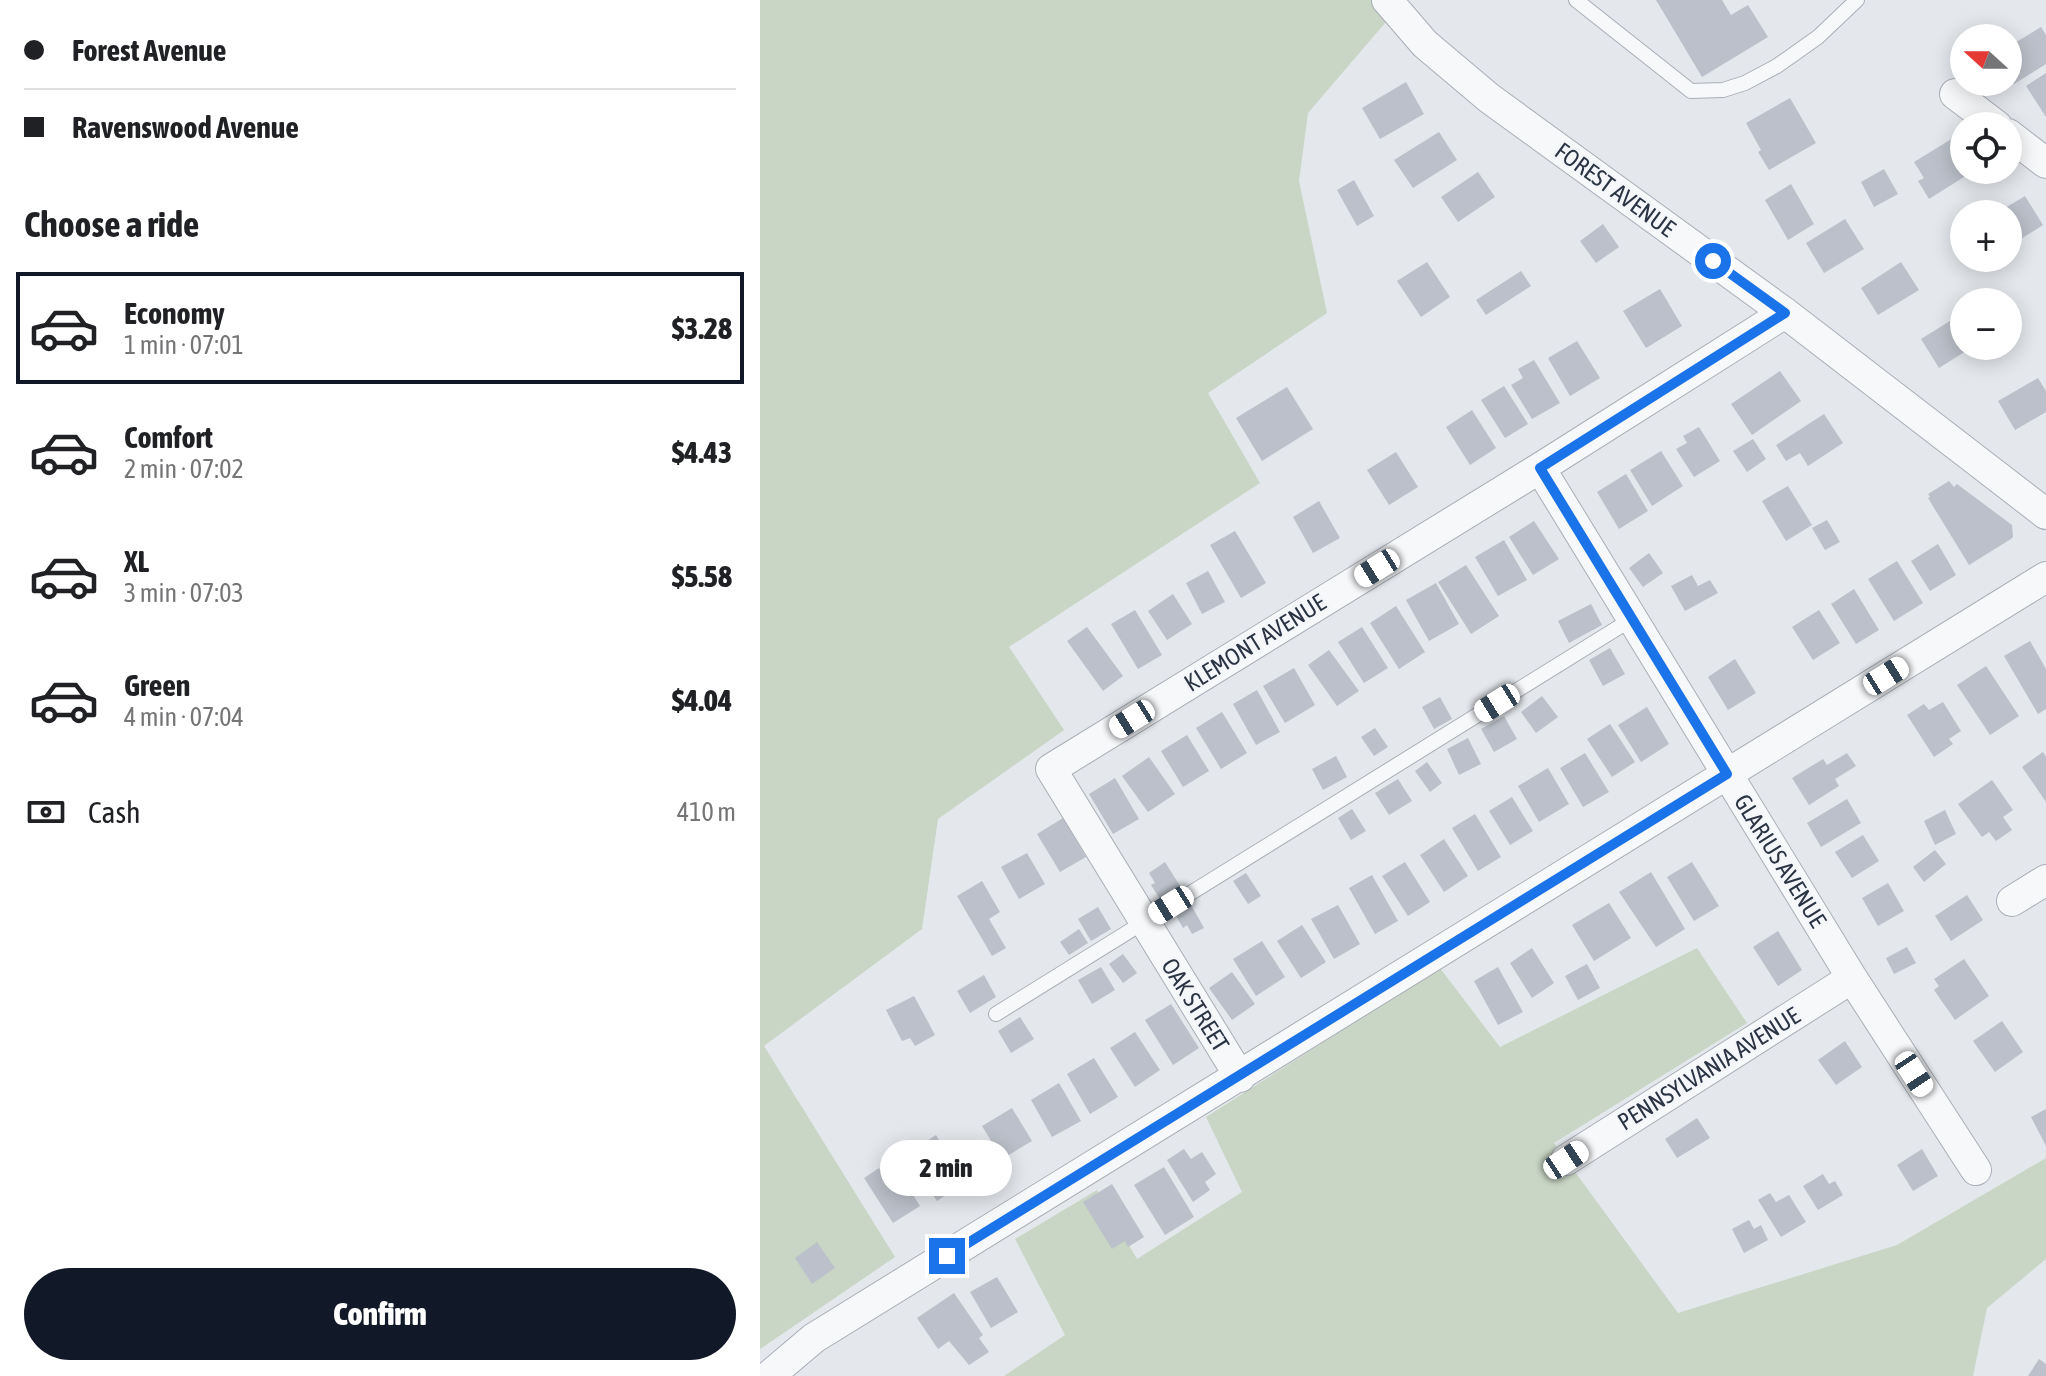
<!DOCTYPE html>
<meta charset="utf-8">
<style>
:root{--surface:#fff;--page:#f6f6f6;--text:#202124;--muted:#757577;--line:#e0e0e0;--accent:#111827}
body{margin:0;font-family:"Asap Condensed",sans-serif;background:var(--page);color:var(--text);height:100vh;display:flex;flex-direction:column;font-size:30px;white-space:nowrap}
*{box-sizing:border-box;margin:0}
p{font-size:26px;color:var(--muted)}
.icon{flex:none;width:44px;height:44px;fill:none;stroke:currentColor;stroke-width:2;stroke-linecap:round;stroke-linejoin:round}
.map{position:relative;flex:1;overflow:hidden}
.panel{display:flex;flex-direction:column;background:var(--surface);width:760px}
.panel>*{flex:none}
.guide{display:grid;align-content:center;height:176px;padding:0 24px;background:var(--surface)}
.needle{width:52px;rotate:291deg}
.tools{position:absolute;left:1190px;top:24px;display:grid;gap:16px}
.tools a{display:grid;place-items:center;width:72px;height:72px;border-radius:50%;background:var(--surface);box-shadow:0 4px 20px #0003;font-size:40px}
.end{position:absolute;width:36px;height:36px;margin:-18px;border:10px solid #1a73e8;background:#fff;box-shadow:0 0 0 4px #fff}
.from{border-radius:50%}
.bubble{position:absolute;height:56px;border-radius:28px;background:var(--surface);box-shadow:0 4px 20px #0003;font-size:26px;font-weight:800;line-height:56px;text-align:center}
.car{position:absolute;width:24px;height:48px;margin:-24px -12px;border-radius:10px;box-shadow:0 0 6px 2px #0007;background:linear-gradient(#fff 24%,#345 0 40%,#fff 0 76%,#345 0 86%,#fff 0)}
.guide b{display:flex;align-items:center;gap:28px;height:76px;font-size:30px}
.guide b+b{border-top:2px solid var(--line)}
.guide i{width:20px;height:20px;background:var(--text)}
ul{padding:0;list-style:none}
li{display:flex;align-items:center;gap:24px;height:112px;margin:0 16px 12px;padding:0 8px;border:4px solid transparent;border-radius:0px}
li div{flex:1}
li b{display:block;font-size:30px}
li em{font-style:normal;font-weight:800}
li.current{border-color:var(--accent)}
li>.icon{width:72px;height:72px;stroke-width:1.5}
h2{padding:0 24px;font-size:36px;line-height:96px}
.pay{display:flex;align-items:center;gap:20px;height:88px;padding:0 24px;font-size:30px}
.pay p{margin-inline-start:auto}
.action{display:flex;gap:16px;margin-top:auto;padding:16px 24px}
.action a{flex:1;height:92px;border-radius:48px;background:var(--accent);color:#fff;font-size:32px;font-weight:800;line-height:92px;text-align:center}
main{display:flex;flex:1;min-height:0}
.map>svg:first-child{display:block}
.green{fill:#c9d6c5}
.building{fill:#bbc0ca}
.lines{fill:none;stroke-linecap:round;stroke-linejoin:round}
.service-casing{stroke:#a9aeb7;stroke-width:16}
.minor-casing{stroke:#a9aeb7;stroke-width:32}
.service{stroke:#f7f8fa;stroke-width:14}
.minor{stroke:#f7f8fa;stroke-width:30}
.route{stroke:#1a73e8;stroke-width:10}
.labels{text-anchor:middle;stroke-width:6;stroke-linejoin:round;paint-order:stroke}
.street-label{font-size:24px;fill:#2b3445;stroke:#f4f6f9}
</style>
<main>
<section class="panel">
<div class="guide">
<b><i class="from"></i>Forest Avenue</b>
<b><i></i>Ravenswood Avenue</b>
</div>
<h2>Choose a ride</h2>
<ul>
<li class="current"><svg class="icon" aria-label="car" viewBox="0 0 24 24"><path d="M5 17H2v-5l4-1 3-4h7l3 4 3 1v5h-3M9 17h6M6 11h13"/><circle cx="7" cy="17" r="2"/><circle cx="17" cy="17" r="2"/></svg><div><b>Economy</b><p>1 min · 07:01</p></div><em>$3.28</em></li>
<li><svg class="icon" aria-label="car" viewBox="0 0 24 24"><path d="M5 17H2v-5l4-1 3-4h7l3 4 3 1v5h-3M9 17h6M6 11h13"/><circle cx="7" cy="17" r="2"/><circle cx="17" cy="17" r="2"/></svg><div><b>Comfort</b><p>2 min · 07:02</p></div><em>$4.43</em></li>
<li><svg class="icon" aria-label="car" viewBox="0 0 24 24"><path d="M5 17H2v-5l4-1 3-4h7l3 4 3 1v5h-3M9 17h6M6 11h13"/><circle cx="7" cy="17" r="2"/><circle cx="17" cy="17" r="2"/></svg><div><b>XL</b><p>3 min · 07:03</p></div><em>$5.58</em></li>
<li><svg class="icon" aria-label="car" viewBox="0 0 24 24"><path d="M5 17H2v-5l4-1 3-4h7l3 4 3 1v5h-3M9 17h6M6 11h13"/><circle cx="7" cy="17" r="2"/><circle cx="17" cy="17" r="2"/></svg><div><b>Green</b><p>4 min · 07:04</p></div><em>$4.04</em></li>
</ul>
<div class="pay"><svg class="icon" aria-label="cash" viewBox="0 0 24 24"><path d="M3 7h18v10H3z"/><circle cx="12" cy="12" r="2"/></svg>Cash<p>410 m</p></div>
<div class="action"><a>Confirm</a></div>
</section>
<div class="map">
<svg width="1286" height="1376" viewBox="0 0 1286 1376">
<rect width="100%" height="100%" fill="#e4e7ec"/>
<path class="green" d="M0,0H627L638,12L625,23L548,113L539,181L567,313L448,393L500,483L249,647L304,730L178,819L162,929L4,1046L135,1257L0,1349Z
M937,948L987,1023L794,1143L918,1313L1137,1245L1286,1158V1259L1227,1308L1213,1376H244L305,1335L255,1239L337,1190L377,1259L482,1192L446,1117L680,968L740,1047Z"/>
<path class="building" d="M896,0H962L971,15L988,5L1008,37L942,77Z
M1281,27L1286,35V64L1254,84L1248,75V47Z
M1286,73V117L1266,86Z
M646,82L664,114L620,139L602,108Z
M1030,98L1056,143L1009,170L998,152L1001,150L986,123Z
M679,132L697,160L653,188L634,160Z
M1198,135L1204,144V170H1215L1169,199L1158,181L1164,178L1154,162Z
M1124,169L1138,194L1114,207L1101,182Z
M718,172L735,197L698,222L681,197Z
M594,180L614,216L597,226L577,190Z
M1031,184L1054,224L1028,240L1005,200Z
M1265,196L1283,225L1248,247V214H1235Z
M1085,219L1104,249L1064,273L1046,243Z
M843,224L859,247L836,263L820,241Z
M667,262L690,297L661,317L637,281Z
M1141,262L1159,290L1118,315L1101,288Z
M761,271L771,286L726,315L716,300Z
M900,289L922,326L886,348L863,311Z
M1198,316L1204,325V346H1214L1179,368L1161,339Z
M817,341L840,378L810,396L788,358Z
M774,360L800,403L772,419L751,385L763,378L758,369Z
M1020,371L1041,401L992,435L971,404Z
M1278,378L1286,391V412L1255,430L1238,401Z
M744,386L768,424L745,438L721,400Z
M527,387L553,429L502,461L476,418Z
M712,410L736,448L710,465L686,427Z
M1064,414L1083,443L1048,466L1040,453L1026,461L1016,445Z
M939,427L960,461L934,477L916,449L927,443L923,436Z
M993,439L1006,459L987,472L973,451Z
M901,451L923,486L892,506L870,470Z
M636,452L658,487L629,505L607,470Z
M866,474L888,511L859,529L837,492Z
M1189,481L1194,487L1197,484L1252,525L1253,537L1251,539L1209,565L1168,498L1170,497L1168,494Z
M1028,486L1052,525L1026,541L1002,501Z
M559,501L580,538L553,553L533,517Z
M1067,520L1080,542L1065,550L1052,528Z
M774,521L799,559L773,575L749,537Z
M475,531L506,583L481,598L450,545Z
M744,540L767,580L738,596L715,557Z
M1178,544L1196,575L1170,591L1151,561Z
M889,553L903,573L883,587L869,568Z
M1137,561L1163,603L1134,621L1108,579Z
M706,565L739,616L711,634L678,582Z
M448,571L465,602L442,614L426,583Z
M932,575L938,586L950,580L958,593L925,611L911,586Z
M676,583L699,624L669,641L646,600Z
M1094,589L1119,630L1096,644L1071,604Z
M413,594L432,624L407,640L388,611Z
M831,604L842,625L809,643L798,621Z
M636,606L665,652L639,669L610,623Z
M375,610L402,655L378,669L351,624Z
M1059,610L1080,643L1053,660L1032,627Z
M327,627L363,676L343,691L307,641Z
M602,627L628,668L604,683L578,642Z
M1270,641L1286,669V709L1278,714L1244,656Z
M850,648L865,674L843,686L829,660Z
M569,650L599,691L577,706L548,665Z
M975,659L996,693L968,710L948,677Z
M1226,666L1259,716L1230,735L1197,685Z
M534,668L555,705L525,723L503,686Z
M497,690L520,732L496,745L473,704Z
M782,696L798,717L776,733L761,712Z
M680,697L692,719L674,729L662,707Z
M1183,702L1201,731L1189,739L1193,744L1174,757L1147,715L1164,704L1169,710Z
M887,707L909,744L881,762L858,725Z
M462,712L487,753L461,769L436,728Z
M744,716L757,739L734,752L721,729Z
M850,724L875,762L852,777L827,739Z
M615,728L628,747L614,756L601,737Z
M427,735L449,771L423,787L401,751Z
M708,738L721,764L699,775L687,749Z
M1283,752L1286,757V802L1262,767Z
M825,753L849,792L823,807L800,768Z
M1087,753L1096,766L1075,779L1079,786L1049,805L1032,778L1063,759L1067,765Z
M576,756L587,777L563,790L552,769Z
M389,757L415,794L388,812L362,776Z
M667,762L682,783L670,792L655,771Z
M788,768L809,804L779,822L758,786Z
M355,778L379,819L353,834L329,794Z
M638,779L652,801L629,815L615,793Z
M1232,780L1253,810L1243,817L1252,830L1236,841L1229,832L1222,837L1198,804Z
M752,797L773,831L750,845L729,811Z
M1087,799L1101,823L1061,847L1047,823Z
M592,809L606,831L591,840L578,818Z
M1185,810L1196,834L1175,845L1164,821Z
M715,814L741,857L718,871L692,828Z
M303,818L326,857L300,872L277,834Z
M1103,835L1119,861L1092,878L1075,852Z
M684,839L708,876L684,892L660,855Z
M1175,850L1186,864L1164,882L1153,867Z
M267,853L285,884L259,899L241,867Z
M405,862L420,886L400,899L391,885L395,883L389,873Z
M645,862L670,902L648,916L622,876Z
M932,862L959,906L934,921L907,877Z
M891,872L925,929L896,947L859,892Z
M486,873L501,896L488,904L473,881Z
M612,875L638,921L615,934L589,888Z
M222,881L240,912L229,919L246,948L232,956L197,896Z
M1128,883L1144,911L1118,926L1102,898Z
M1207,895L1223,920L1191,941L1175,916Z
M849,903L871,938L834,961L812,925Z
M431,905L444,928L432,934L427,925L423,928L415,914Z
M578,905L600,944L574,959L551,919Z
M338,907L351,929L331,941L318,919Z
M542,925L566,962L541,978L517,941Z
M319,929L328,943L309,955L300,942Z
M1018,931L1042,970L1018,986L993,947Z
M502,941L525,977L496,996L473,959Z
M1147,947L1156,963L1134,974L1126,958Z
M772,948L794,983L772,998L750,963Z
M363,954L377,973L363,983L349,964Z
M1204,959L1229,996L1195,1020L1174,990L1179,986L1174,979Z
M827,964L840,988L818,1000L805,976Z
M341,967L355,990L332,1004L318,980Z
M738,967L763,1012L738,1025L714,981Z
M472,972L495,1004L472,1020L449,988Z
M224,975L236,997L210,1013L197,991Z
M154,996L175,1035L155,1046L150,1038L142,1041L126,1010Z
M411,1004L439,1048L413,1065L385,1020Z
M260,1017L274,1039L251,1053L238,1031Z
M1242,1021L1263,1052L1235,1072L1213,1041Z
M375,1032L400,1070L375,1087L350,1048Z
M1085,1041L1102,1067L1076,1085L1058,1060Z
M334,1058L358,1097L330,1114L307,1074Z
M299,1083L321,1121L292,1137L271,1100Z
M252,1108L272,1141L242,1159L222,1126Z
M1286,1109V1146L1271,1117Z
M937,1118L950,1138L917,1158L905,1139Z
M176,1135L187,1153L179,1159L198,1187L177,1201L146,1154Z
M424,1149L431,1159L442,1152L456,1174L445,1182L450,1190L433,1202L407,1160Z
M1162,1149L1178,1176L1153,1191L1137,1165Z
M404,1167L434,1217L405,1235L374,1185Z
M119,1168L124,1176L136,1168L160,1206L133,1223L104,1178Z
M1063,1174L1069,1184L1075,1181L1083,1195L1058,1210L1043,1186Z
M352,1184L384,1237L368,1247L365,1241L352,1249L323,1202Z
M1010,1193L1016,1202L1029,1195L1046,1222L1021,1237L998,1200Z
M989,1220L994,1229L1001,1225L1008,1240L984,1253L972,1229Z
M57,1242L75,1268L52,1284L35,1258Z
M237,1277L258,1312L231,1328L210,1292Z
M194,1293L223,1335L219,1338L229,1352L209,1365L189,1341L178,1349L157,1318Z
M1279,1359L1286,1364V1376H1268Z"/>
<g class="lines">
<defs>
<path id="service" d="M816,0L931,91L963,90L985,83L1017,66L1058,37L1097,0
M236,1014L872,619"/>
<path id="minor" d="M627,0L665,44L729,98L1025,313L1286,514
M1195,94L1237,126
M1248,134L1286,163
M780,468L1092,978L1216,1170
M1252,901L1286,880
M480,1077L291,769L780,468L1025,313
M806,1160L1092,978
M9,1376L54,1338L1286,577"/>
</defs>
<use href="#service" class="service-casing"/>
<use href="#minor" class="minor-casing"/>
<use href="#service" class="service"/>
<use href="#minor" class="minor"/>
</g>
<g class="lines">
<path class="route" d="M187,1256L967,774L780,468L1025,313L953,261"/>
</g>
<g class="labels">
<g class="street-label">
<text transform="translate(855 190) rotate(36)" y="8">FOREST AVENUE</text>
<text transform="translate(495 643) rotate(-32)" y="8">KLEMONT AVENUE</text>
<text transform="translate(1020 861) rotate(58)" y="8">GLARIUS AVENUE</text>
<text transform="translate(435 1005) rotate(58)" y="8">OAK STREET</text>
<text transform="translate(949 1069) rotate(-32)" y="8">PENNSYLVANIA AVENUE</text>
</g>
</g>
</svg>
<div class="tools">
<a><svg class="needle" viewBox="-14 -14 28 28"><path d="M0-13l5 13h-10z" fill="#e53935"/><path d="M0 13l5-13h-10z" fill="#757577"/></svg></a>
<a><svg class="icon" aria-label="locate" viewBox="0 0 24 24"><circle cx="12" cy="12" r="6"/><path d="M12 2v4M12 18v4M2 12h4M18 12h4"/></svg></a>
<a>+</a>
<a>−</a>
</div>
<i class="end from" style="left:953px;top:261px"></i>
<i class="end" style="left:187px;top:1256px"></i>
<div class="bubble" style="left:120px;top:1140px;width:132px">2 min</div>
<i class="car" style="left:617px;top:568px;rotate:238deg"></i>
<i class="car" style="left:1126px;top:676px;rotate:58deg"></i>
<i class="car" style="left:737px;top:703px;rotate:238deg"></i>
<i class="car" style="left:372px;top:719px;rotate:238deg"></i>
<i class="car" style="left:411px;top:905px;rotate:238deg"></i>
<i class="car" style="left:1154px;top:1074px;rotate:147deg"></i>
<i class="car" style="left:806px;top:1160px;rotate:57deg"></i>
</div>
</main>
